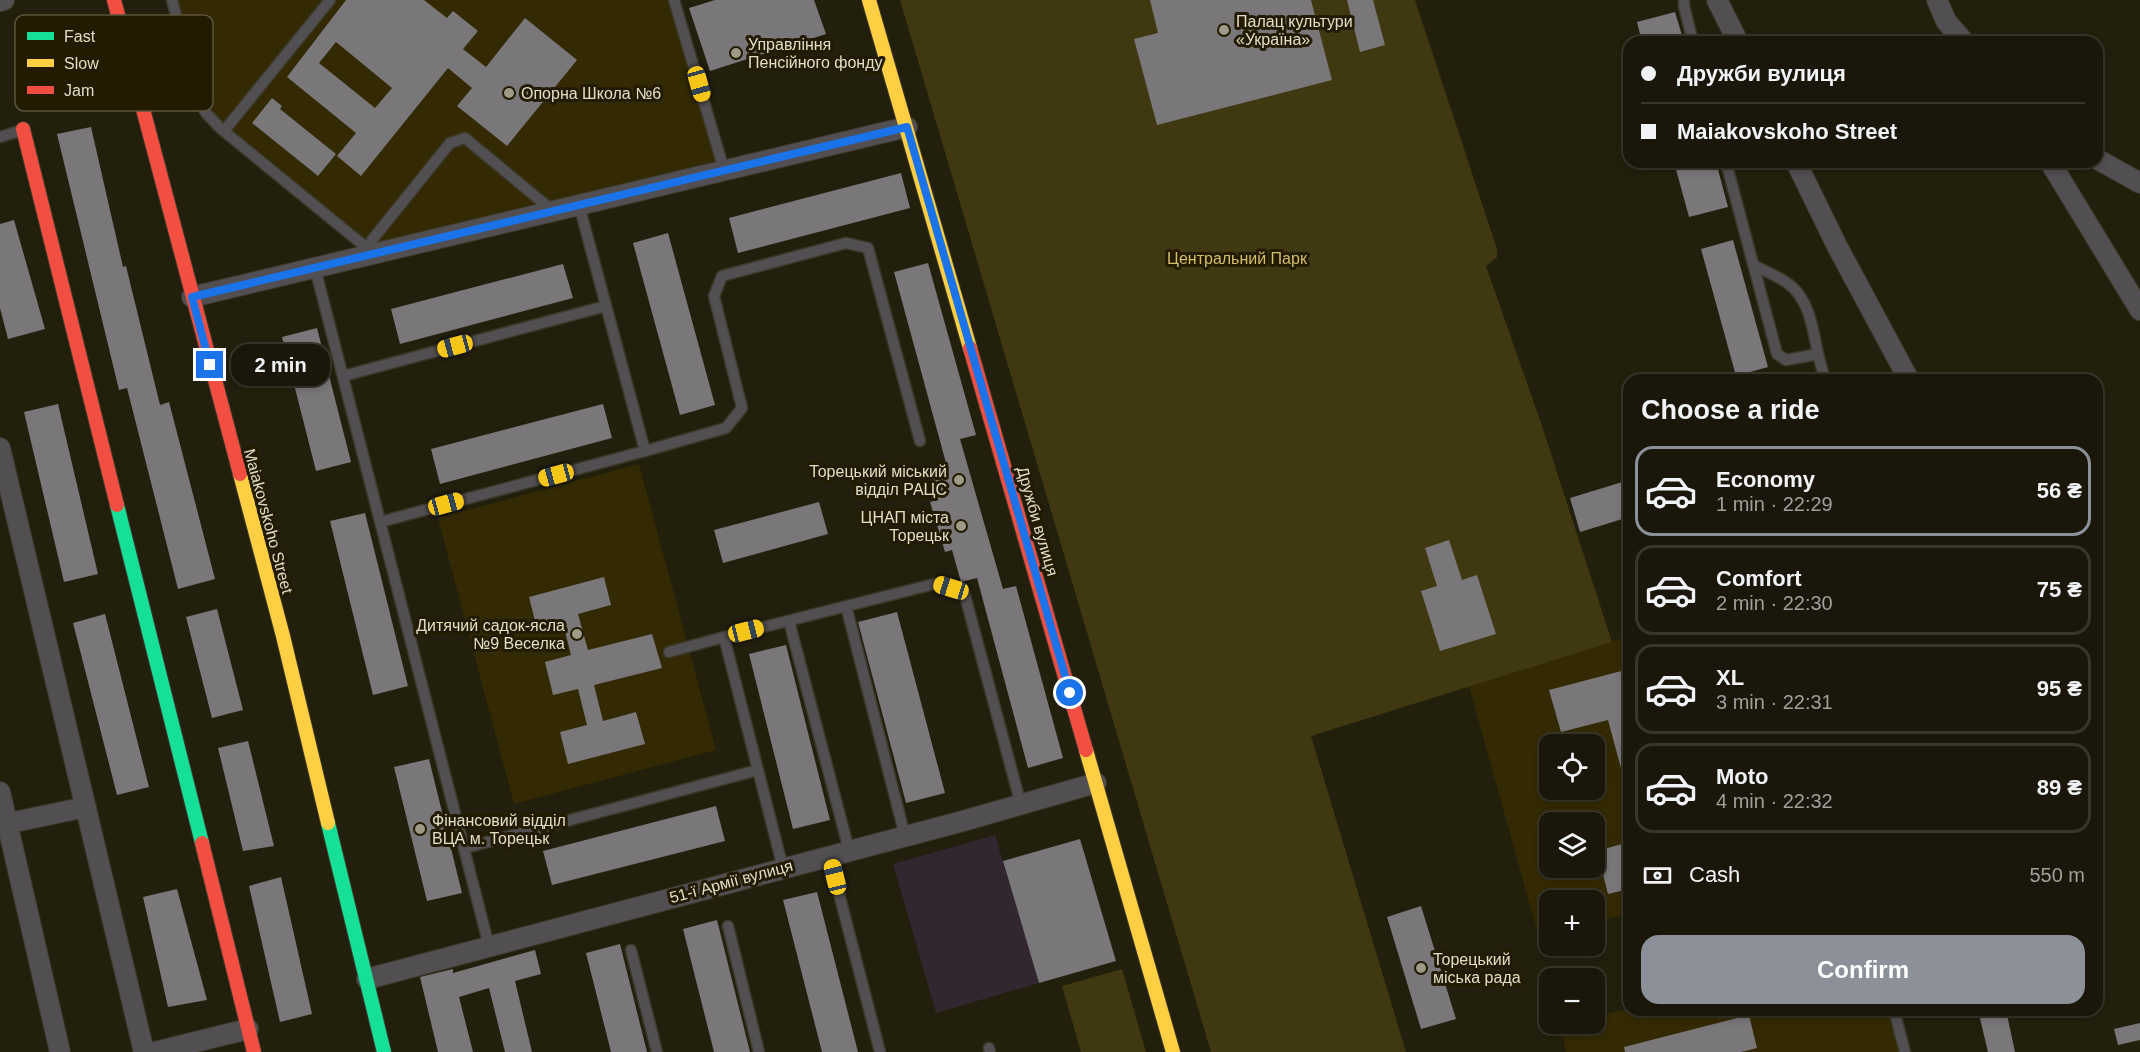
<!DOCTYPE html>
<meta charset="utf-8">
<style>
:root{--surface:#1a170a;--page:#232013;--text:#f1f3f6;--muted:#9f9f9c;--line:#38362b;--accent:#8c9099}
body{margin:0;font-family:Helvetica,sans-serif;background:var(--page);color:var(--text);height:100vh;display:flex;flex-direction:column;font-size:22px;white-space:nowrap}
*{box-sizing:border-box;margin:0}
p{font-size:20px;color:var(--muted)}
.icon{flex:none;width:33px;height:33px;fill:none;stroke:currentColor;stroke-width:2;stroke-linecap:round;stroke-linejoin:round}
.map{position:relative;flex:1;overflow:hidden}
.details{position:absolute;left:1623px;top:374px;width:480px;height:642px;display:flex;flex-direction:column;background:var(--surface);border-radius:18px;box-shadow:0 3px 9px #0003,0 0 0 2px var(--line)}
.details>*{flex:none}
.top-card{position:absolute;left:1623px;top:36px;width:480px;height:132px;border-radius:18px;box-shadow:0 3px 9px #0003,0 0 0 2px var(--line);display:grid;align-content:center;height:132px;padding:0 18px;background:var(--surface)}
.controls{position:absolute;left:1539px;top:734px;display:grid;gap:12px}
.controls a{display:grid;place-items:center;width:66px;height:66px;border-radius:12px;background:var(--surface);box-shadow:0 3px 9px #0003,0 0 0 2px var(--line);font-size:30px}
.end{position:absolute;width:27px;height:27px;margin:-14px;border:8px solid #1a73e8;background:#fff;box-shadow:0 0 0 3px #fff}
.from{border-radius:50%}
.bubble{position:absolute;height:42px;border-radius:18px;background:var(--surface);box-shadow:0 3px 9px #0003,0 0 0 2px var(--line);font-size:20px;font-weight:600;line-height:42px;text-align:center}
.car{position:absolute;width:18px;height:36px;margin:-18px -9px;border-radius:8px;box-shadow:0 0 4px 2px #0007;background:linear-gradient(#f5c518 24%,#345 0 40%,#f5c518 0 76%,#345 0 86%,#f5c518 0)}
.top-card b{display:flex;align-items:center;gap:21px;height:57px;font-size:22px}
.top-card b+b{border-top:2px solid var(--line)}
.top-card i{width:15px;height:15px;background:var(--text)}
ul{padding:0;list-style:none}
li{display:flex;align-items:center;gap:18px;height:90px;margin:0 12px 9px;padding:0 6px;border:3px solid var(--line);border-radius:18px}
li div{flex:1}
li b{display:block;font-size:22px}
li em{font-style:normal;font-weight:600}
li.on{border-color:var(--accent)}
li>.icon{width:54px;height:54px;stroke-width:1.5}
h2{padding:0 18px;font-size:27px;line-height:72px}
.pay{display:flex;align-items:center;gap:15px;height:66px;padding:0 18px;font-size:22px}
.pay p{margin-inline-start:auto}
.primary-button{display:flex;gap:12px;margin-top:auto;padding:12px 18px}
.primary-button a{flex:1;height:69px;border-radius:18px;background:var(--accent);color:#fff;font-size:24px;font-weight:600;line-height:69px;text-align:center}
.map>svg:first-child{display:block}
.commercial{fill:#322630}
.built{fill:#332a03;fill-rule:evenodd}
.green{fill:#403810}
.building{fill:#797779;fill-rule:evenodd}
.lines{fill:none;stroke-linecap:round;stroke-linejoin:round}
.lane-casing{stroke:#3c3929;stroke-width:13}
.street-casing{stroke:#3c3929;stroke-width:22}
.fast-casing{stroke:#3c3929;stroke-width:16}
.slow-casing{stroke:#3c3929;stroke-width:16}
.jam-casing{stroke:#3c3929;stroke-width:16}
.lane{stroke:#524f53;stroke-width:10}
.street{stroke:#524f53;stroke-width:20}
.fast{stroke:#16e098;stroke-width:14}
.slow{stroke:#ffcf43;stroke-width:14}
.jam{stroke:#f24e42;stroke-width:14}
.route{stroke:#1a73e8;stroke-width:8}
.poi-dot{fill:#9e9a88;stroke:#231b00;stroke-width:2}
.labels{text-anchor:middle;stroke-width:6;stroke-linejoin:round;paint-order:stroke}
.poi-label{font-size:16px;fill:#e1dcca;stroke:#231b00;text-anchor:start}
.park-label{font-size:16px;fill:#d3bf6a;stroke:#231b00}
.street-label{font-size:16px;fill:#e1dcca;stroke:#231b00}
.key{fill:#231b00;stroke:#5c553d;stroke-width:1.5}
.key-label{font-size:16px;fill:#e1dcca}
</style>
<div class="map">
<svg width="2140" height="1052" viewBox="0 0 2140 1052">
<rect width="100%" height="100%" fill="#231f0d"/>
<path class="commercial" d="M995,835L1039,983L936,1013L893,864Z"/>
<path class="built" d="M172,0H674L724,170L370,247L206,113Z
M639,464L716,750L514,804L438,518Z
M1629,636V913L1595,923L1594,900H1550L1549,935L1539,938L1469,686ZM1550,744H1594V789H1550ZM1550,822H1594V867H1550Z
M1629,1009L1890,1010L1903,1052H1566L1560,1023H1594L1595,1016Z"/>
<path class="green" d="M900,0H1415L1497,249V257L1486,266L1542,426L1612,642L1311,736L1406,1052H1211Z
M1122,969L1146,1052H1081L1062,986Z"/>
<path class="building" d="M346,0H424L447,18L453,11L478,31L463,49L486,67L525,18L577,60L507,146L457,106L472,88L448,68L361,176L337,156L356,133L287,77ZM336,42L392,88L375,108L319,63Z
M715,0H814L826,34L710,71L689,8Z
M1150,0H1311L1332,80L1157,125L1134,39L1158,33Z
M1347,0H1373L1385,45L1360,52Z
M1675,12L1684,42H1642L1637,22Z
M272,98L282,106L280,109L336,154L318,176L252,123Z
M91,127L123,267L126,266L160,405L169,402L215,579L178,589L127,388L119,390L57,134Z
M1674,162H1716L1728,207L1689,217Z
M901,173L910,208L738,253L729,218Z
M14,220L45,329L8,339L0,308V224Z
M668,233L715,405L680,415L633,243Z
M1733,240L1768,367L1736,376L1701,249Z
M928,263L976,435L960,439L1003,589L1016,586L1063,758L1028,768L977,578L961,582L952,550L945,552L930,502L938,500L929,467L946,463L894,272Z
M563,264L573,298L400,344L391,309Z
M317,328L351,462L316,471L282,337Z
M58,404L98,574L64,582L24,412Z
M603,404L612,438L440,484L431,449Z
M1629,480V517L1580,532L1570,498Z
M819,502L828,534L723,563L714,530Z
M365,513L408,686L373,695L330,521Z
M1449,540L1462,580L1477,575L1496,634L1440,651L1421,591L1437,586L1425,548Z
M604,577L611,605L578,614L588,650L652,634L662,668L594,685L603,721L636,712L645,744L568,764L560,732L587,725L578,689L553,695L545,662L571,655L562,619L536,625L529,597Z
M217,609L243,710L212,718L186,617Z
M897,612L945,793L906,803L858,622Z
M105,614L149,787L117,795L73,623Z
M786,645L830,820L793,829L749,654Z
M1629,669V782L1625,783L1608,720L1561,732L1549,690Z
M248,741L274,846L243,851L218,748Z
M429,759L462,893L427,901L394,767Z
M716,806L725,841L552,885L543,851Z
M1080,839L1116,961L1039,983L1003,861Z
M1629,842V889L1608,894L1597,851Z
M281,877L312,1014L280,1022L249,886Z
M177,889L207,1000L168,1007L143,897Z
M817,892L858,1052H822L783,900Z
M1421,906L1456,1019L1421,1029L1387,917Z
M717,920L750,1052H714L683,929Z
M620,944L647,1052H611L586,953Z
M535,950L541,974L515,981L532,1052H505L489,988L459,997L473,1052H438L420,977L453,969V973Z
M1978,1010H2006L2015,1052H1988Z
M1749,1015L1757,1048L1741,1052H1625L1624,1047Z
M2140,1023V1040L2118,1045L2114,1029Z"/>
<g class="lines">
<defs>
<path id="lane" d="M172,0L200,102L206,113L220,128L362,244L370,247
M674,0L724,170
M1684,0V6L1693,42
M224,131L330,0
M0,137L23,130
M1726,162L1777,354L1786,360L1818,354C1813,331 1810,301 1790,285C1780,277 1765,271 1753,265
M371,251L372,240L450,143L465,138L553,211
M315,268L489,946L494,945
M1818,354L1825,380
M343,376L606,306
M645,451L726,428L742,408L714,296L722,276L846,243L868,248L920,441
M380,522L645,451L579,205
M846,606L905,836
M789,621L849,850
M724,637L938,583L964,592L1021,805
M758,770L783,868
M465,848L758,770L724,637L669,652
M829,855L880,1052
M728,926L759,1052
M631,950L657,1052
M1894,1010L1905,1052
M989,1048L990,1052"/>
<path id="street" d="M1717,0L1738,42
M1937,0L1946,21L1964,42
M0,1L4,0
M2097,159L2140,183
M1796,162L1837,246L1909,380
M2050,162L2140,310
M192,297L907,127
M0,448L144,1052
M0,792L60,1052
M0,825L86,807
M367,979L963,821L1096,783
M155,1052L248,1029"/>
<path id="fast" d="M117,505L202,843
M328,823L384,1052"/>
<path id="slow" d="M869,0L970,348
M240,474L283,636L328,823
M1086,750L1173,1052"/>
<path id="jam" d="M114,0L240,474
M23,129L117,505
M970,348L1086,750
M202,843L254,1052"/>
</defs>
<use href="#lane" class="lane-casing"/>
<use href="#street" class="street-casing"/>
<use href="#fast" class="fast-casing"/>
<use href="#slow" class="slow-casing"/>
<use href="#jam" class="jam-casing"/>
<use href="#lane" class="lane"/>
<use href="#street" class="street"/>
<use href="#fast" class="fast"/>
<use href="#slow" class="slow"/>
<use href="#jam" class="jam"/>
</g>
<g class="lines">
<path class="route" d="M210,365L192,297L907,127L1070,693"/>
</g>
<g class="poi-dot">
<circle cx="1224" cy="30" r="6"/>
<circle cx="736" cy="53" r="6"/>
<circle cx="509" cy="93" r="6"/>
<circle cx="959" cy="480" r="6"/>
<circle cx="961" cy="526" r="6"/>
<circle cx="577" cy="634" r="6"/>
<circle cx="420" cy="829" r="6"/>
<circle cx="1421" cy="968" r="6"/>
</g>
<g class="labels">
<g class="poi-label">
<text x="1236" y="27">Палац культури<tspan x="1236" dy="18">«Україна»</tspan></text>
<text x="748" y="50">Управління<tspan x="748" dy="18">Пенсійного фонду</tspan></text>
<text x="521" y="99">Опорна Школа №6</text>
<text x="947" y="477" text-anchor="end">Торецький міський<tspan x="947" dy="18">відділ РАЦС</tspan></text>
<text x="949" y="523" text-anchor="end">ЦНАП міста<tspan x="949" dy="18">Торецьк</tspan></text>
<text x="565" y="631" text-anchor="end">Дитячий садок-ясла<tspan x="565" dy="18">№9 Веселка</tspan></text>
<text x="432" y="826">Фінансовий відділ<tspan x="432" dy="18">ВЦА м. Торецьк</tspan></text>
<text x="1433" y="965">Торецький<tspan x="1433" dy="18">міська рада</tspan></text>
</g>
<g class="park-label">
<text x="1237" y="264">Центральний Парк</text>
</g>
<g class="street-label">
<text transform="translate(269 521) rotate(75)" y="6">Maiakovskoho Street</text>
<text transform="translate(1038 521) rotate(74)" y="6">Дружби вулиця</text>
<text transform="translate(731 881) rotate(-15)" y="6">51-ї Армії вулиця</text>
</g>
</g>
<rect x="15" y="15" width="198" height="96" rx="9" class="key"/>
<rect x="27" y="32" width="27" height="8" fill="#16e098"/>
<rect x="27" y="59" width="27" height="8" fill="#ffcf43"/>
<rect x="27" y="86" width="27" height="8" fill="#f24e42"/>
<g class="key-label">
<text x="64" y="42">Fast</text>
<text x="64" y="69">Slow</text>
<text x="64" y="96">Jam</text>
</g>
</svg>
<div class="controls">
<a><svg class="icon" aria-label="locate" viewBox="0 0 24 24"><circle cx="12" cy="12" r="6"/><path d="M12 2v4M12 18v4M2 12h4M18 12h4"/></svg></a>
<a><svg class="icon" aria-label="layers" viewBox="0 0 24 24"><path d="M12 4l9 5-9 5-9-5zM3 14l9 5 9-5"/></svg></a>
<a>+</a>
<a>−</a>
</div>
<i class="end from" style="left:1070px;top:693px"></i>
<i class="end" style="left:210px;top:365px"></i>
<div class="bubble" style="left:231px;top:344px;width:99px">2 min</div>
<i class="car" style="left:699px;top:84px;rotate:164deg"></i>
<i class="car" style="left:455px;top:346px;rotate:255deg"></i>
<i class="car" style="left:556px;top:475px;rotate:255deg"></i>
<i class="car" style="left:446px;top:504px;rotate:75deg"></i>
<i class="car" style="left:951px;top:588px;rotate:287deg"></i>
<i class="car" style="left:746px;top:631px;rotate:76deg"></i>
<i class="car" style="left:835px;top:877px;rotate:346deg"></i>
<div class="top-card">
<b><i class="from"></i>Дружби вулиця</b>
<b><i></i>Maiakovskoho Street</b>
</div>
<section class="details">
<h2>Choose a ride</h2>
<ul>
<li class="on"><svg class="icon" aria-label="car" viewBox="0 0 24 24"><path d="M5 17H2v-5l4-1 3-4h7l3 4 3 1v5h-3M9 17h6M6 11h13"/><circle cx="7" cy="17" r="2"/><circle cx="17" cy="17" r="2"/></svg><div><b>Economy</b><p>1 min · 22:29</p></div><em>56 ₴</em></li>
<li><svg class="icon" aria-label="car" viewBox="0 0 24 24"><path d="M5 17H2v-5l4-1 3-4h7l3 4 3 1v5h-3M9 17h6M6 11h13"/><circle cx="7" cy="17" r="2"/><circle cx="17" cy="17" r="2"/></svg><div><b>Comfort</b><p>2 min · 22:30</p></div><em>75 ₴</em></li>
<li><svg class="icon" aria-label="car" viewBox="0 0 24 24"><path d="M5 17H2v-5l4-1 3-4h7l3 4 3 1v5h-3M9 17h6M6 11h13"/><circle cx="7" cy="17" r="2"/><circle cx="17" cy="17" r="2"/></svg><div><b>XL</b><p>3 min · 22:31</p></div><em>95 ₴</em></li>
<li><svg class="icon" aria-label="car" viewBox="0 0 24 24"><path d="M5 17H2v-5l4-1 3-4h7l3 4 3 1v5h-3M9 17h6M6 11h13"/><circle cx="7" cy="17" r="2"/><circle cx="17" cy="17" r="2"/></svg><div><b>Moto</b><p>4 min · 22:32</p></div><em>89 ₴</em></li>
</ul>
<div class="pay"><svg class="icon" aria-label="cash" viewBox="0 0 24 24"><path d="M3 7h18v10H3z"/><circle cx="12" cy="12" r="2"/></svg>Cash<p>550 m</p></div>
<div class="primary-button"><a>Confirm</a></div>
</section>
</div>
